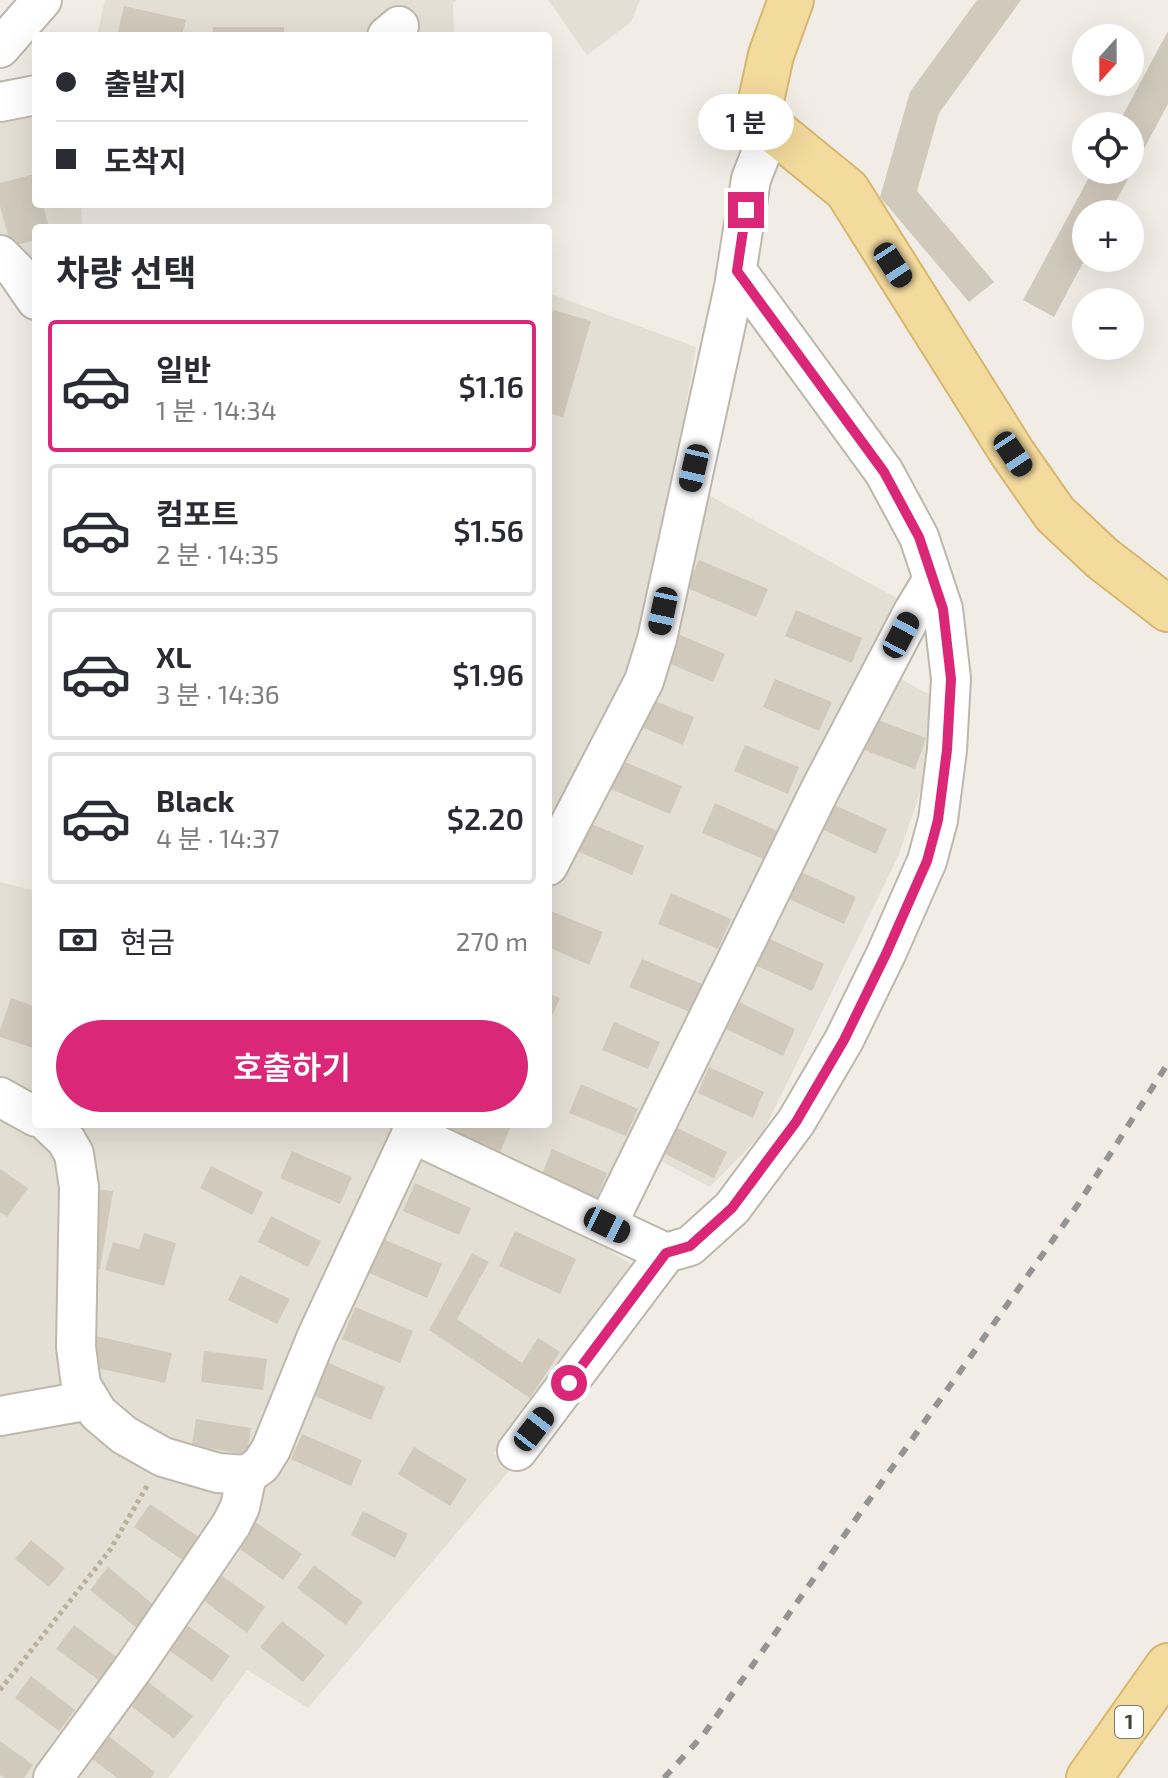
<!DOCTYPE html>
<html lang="ko">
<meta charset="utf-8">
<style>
:root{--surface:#fff;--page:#f2f2f3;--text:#2b2b33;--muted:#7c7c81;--line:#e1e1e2;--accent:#db2777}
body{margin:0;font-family:"Exo 2","Noto Sans KR",sans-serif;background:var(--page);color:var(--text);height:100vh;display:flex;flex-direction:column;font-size:30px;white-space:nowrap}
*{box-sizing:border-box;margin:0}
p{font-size:26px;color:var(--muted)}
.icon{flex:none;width:44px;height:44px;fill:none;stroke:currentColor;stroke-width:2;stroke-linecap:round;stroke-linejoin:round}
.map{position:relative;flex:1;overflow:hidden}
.panel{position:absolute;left:32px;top:224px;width:520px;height:904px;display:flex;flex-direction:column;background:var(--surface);border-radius:8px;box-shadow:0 8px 32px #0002}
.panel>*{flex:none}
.banner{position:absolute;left:32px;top:32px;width:520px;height:176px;border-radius:8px;box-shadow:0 8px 32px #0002;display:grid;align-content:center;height:176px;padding:0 24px;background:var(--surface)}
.needle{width:52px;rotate:201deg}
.controls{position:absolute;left:1072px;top:24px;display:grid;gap:16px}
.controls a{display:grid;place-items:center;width:72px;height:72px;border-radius:50%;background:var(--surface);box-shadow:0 8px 32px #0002;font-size:40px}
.end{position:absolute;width:36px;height:36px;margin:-18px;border:10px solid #db2777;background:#fff;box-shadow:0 0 0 4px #fff}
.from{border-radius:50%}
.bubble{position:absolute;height:56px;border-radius:28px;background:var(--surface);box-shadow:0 8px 32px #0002;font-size:26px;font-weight:600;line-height:56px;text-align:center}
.car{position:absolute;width:24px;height:48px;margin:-24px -12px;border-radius:10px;box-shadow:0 0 6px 2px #0007;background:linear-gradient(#222 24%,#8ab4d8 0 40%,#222 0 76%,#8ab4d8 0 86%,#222 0)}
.banner b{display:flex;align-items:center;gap:28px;height:76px;font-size:30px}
.banner b+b{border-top:2px solid var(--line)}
.banner i{width:20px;height:20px;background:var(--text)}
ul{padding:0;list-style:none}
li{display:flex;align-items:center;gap:24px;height:132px;margin:0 16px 12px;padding:0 8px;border:4px solid var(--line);border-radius:8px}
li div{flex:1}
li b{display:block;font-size:30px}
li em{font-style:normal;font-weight:600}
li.selected{border-color:var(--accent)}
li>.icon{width:72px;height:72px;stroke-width:1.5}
h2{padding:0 24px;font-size:36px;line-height:96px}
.pay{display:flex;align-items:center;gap:20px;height:88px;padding:0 24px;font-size:30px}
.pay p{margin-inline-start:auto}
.action{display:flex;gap:16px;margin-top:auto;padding:16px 24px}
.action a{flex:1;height:92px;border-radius:48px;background:var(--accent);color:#fff;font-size:32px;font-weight:600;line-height:92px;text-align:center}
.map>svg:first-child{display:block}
.residential{fill:#e4dfd4}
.building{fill:#d1c9bc}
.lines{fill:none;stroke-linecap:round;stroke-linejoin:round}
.minor-casing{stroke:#beb8ac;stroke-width:42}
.major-casing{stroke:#d6b76f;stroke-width:48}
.path{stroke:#bbb09c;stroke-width:5;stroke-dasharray:4 4;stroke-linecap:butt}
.minor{stroke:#fff;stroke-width:38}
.major{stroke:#f3da9d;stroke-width:44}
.rail{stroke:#949494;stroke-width:6;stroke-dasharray:10 10;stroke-linecap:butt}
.route{stroke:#db2777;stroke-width:10}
.labels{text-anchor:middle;stroke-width:6;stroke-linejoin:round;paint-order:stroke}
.shield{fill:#fff;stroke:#7b7872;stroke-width:2}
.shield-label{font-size:20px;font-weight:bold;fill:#433e36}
</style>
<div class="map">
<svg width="1168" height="1778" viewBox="0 0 1168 1778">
<rect width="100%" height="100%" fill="#f1ede6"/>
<path class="residential" d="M105,0H457L453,3L454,36H97Z
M548,0H640L631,22L587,55Z
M36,86V204H81L82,228H36V270L0,245V104Z
M548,293L696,347L674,479L703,492L904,602L869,662L936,698L929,767L898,857L762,1134L710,1187L635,1147L587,1236L631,1264L494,1453L510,1470L308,1708L247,1670L168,1778H0V882L36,891V1124H548Z"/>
<path class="building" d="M977,0H1021L939,113L917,191L994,282L969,302L880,197L910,92Z
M124,6L186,20L182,36H117Z
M213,27H284V36H213Z
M1168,31V104L1109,214H1086V257L1054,317L1023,300L1093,170H1130V126H1117Z
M35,174L36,204H43L49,228H36V240L11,246L0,206V183Z
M553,310L591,321L563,417L548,413V327Z
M699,560L768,589L756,617L687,588Z
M796,610L862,638L852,663L785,636Z
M678,634L725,654L713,682L666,662Z
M775,679L832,702L819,731L763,707Z
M648,698L694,717L683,745L637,725Z
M864,715L926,738L915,769L853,746Z
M745,745L799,767L788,794L734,771Z
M618,759L682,786L670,814L606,787Z
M826,801L887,829L876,854L815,826Z
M715,803L778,831L766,860L702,833Z
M589,823L644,846L632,875L577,851Z
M792,868L856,897L844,924L780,895Z
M671,893L731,919L718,949L658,924Z
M548,910L603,932L589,965L548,947Z
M768,938L824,964L812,991L755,965Z
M642,959L707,986L695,1014L629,987Z
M548,993L560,998L548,1025Z
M11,998L36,1007V1049L0,1037V1030Z
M739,1002L795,1029L783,1056L726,1029Z
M614,1022L660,1042L648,1069L602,1050Z
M709,1067L764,1092L753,1118L698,1093Z
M581,1084L638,1109L626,1136L569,1113Z
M427,1124H500L510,1128L499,1155Z
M669,1124L727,1152L714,1178L657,1150Z
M552,1149L607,1173L596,1200L541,1177Z
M292,1151L352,1177L340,1204L280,1178Z
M211,1166L263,1192L252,1215L200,1188Z
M0,1169L28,1188L7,1217L0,1212Z
M415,1183L471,1208L459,1235L403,1211Z
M97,1189L113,1191L100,1269L85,1267Z
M271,1216L321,1241L308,1267L258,1242Z
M515,1231L576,1259L560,1294L499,1266Z
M144,1233L176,1243L164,1286L105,1270L113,1242L139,1249Z
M381,1238L442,1264L427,1298L367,1272Z
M472,1253L489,1262L457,1319L522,1363L538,1338L560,1352L530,1398L429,1330Z
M240,1275L290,1299L277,1324L228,1300Z
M355,1307L413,1331L400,1363L342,1339Z
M91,1335L172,1353L165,1383L84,1365Z
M204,1351L267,1359L263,1390L201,1382Z
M326,1362L385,1387L371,1420L312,1395Z
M196,1419L251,1428L247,1455L192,1445Z
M302,1434L362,1460L351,1486L291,1459Z
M414,1447L467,1479L450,1506L398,1474Z
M150,1504L200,1538L184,1561L134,1527Z
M363,1511L408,1534L395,1558L351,1535Z
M254,1521L302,1554L283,1580L236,1546Z
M31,1540L65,1568L49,1587L15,1559Z
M314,1565L363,1602L346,1625L297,1588Z
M108,1567L161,1611L143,1633L90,1590Z
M217,1572L265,1607L247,1633L199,1597Z
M282,1621L325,1655L303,1682L260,1647Z
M184,1623L230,1656L212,1681L166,1648Z
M74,1625L122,1661L104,1684L56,1649Z
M31,1676L75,1710L59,1731L15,1698Z
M144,1679L193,1716L174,1739L126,1702Z
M98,1728L155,1772L151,1778H117L81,1750Z
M0,1741L33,1765L24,1778H5L0,1775Z"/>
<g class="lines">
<defs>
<path id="minor" d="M387,36L399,26
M0,48L42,0
M0,102L36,95
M0,255L16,271L36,300
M548,866L644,681L657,639L734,287L751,179L771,128
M0,1097L36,1117
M49,1124L66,1140L74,1154L79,1187L76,1347L81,1385L98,1413L124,1435L163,1457L218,1473L247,1475L261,1465L271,1449L317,1336L416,1124
M411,1133L666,1253
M607,1225L820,790L913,612L933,579
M0,1416L90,1400
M517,1451L666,1253L690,1246L732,1208L796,1122L844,1040L886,954L927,861L938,820L947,750L951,679L943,609L919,537L884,472L737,271
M53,1778L134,1667L231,1525L240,1507L247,1475"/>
<path id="major" d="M791,0L771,55L760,105L771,128L847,190L1013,454L1055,514L1102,558L1168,609
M1089,1778L1168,1666"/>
</defs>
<use href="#minor" class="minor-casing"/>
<use href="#major" class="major-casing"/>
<path class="path" d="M0,1690L110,1550L147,1486"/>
<use href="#minor" class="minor"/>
<use href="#major" class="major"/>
<path class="rail" d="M664,1778L704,1734L1079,1203L1168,1063"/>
</g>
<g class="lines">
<path class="route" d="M569,1383L666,1253L690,1246L732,1208L796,1122L844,1040L886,954L927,861L938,820L947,750L951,679L943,609L919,537L884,472L737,271L746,210"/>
</g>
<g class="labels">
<rect class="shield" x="1115" y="1706" width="28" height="32" rx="6"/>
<g class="shield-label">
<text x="1129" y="1729">1</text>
</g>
</g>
</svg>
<div class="controls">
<a><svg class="needle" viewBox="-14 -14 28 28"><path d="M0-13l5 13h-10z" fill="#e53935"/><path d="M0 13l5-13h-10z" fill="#7c7c81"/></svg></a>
<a><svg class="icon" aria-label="locate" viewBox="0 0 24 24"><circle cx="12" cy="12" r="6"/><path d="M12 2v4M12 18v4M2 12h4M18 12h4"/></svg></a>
<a>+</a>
<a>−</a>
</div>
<i class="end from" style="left:569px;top:1383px"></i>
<i class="end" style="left:746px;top:210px"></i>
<div class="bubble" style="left:698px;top:94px;width:96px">1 분</div>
<i class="car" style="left:893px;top:265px;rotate:147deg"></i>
<i class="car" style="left:1013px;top:454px;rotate:146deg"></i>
<i class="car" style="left:694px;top:468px;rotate:193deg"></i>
<i class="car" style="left:663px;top:611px;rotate:192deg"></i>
<i class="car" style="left:901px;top:635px;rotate:28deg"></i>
<i class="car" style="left:607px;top:1225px;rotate:116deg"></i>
<i class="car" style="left:534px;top:1429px;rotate:38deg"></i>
<div class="banner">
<b><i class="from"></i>출발지</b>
<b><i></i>도착지</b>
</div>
<section class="panel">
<h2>차량 선택</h2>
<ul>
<li class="selected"><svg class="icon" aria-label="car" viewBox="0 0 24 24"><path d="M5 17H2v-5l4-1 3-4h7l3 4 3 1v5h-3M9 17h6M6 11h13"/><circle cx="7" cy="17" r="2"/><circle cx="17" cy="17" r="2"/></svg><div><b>일반</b><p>1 분 · 14:34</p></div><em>$1.16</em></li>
<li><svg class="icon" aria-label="car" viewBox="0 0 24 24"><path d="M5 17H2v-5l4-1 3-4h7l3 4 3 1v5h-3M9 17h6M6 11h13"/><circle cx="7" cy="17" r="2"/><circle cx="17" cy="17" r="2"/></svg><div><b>컴포트</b><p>2 분 · 14:35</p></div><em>$1.56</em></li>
<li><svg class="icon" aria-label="car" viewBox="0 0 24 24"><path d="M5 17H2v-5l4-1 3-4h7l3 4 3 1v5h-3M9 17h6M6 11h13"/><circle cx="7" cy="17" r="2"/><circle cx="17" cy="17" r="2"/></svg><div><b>XL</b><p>3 분 · 14:36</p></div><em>$1.96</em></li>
<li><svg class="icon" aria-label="car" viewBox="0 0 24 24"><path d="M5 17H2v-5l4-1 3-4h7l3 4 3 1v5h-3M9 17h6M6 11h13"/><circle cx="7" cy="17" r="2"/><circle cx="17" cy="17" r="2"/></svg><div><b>Black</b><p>4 분 · 14:37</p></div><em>$2.20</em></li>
</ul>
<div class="pay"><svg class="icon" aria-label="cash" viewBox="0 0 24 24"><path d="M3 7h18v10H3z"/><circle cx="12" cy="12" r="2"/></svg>현금<p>270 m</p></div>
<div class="action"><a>호출하기</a></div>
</section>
</div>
